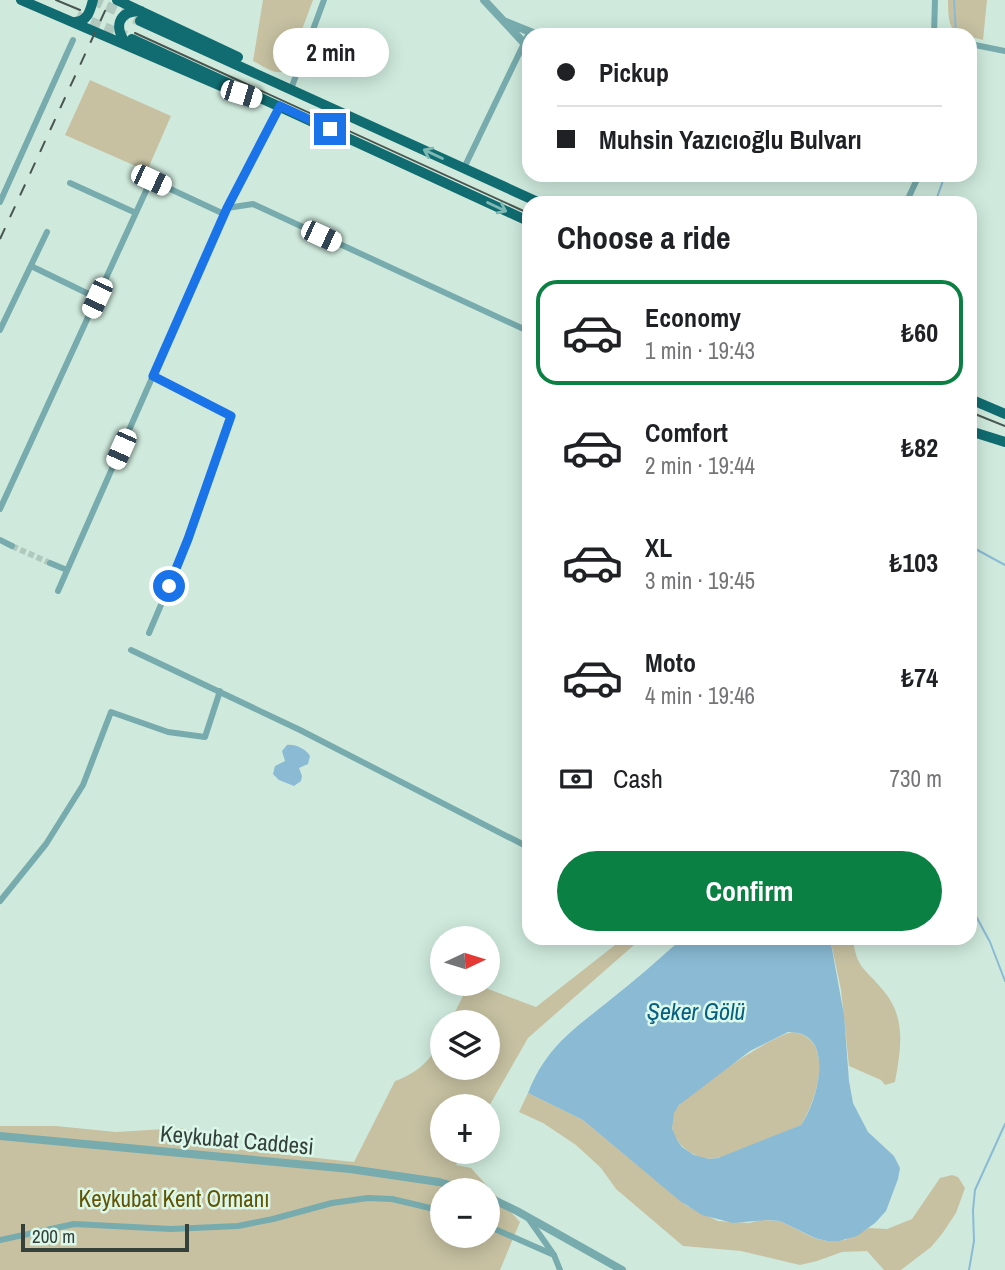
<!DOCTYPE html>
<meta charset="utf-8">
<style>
:root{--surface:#fff;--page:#f2f2f2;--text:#202124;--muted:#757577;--line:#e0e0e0;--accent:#0b8043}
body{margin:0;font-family:"Archivo Narrow",sans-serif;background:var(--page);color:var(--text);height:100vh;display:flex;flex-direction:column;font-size:26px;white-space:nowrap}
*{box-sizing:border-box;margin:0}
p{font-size:23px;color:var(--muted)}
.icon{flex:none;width:38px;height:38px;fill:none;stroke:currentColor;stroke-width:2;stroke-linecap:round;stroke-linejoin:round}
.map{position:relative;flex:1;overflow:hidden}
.side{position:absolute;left:522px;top:196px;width:455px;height:749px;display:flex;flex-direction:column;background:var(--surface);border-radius:21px;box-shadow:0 4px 18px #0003}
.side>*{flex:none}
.banner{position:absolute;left:522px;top:28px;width:455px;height:154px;border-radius:21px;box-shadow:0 4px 18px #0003;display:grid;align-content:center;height:154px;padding:0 35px;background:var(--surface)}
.needle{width:46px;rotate:86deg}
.buttons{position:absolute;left:430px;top:926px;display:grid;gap:14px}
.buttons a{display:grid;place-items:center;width:70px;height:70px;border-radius:50%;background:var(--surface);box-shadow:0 4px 18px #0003;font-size:35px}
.scale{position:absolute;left:21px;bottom:18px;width:168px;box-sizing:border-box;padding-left:7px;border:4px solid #35403b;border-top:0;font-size:19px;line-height:24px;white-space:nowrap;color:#35403b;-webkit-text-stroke:5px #dcf8ea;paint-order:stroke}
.end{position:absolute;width:32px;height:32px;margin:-16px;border:9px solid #1a73e8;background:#fff;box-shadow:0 0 0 4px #fff}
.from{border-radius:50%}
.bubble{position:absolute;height:49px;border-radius:24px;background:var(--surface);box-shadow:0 4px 18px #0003;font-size:23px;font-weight:800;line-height:49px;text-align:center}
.car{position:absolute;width:21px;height:42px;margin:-21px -10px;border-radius:9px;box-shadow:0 0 5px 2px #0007;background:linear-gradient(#fff 24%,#345 0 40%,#fff 0 76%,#345 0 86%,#fff 0)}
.banner b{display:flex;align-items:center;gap:24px;height:66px;font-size:26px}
.banner b+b{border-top:2px solid var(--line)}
.banner i{width:18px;height:18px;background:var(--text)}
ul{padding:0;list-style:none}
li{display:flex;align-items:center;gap:21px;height:105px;margin:0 14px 10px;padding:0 21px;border:4px solid transparent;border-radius:21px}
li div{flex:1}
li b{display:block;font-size:26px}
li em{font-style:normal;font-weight:800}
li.current{border-color:var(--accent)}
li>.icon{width:63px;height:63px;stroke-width:1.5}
h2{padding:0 35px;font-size:32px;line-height:84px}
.pay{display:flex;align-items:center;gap:18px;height:77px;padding:0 35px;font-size:26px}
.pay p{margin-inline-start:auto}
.action{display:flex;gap:14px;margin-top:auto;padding:14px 35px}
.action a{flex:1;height:80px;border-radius:42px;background:var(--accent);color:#fff;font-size:28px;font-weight:800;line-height:80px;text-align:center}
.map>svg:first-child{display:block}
.green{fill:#c7c1a2;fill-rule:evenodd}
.water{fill:#8abad4;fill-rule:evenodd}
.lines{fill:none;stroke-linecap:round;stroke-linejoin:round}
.stream{stroke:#8abad4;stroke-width:2}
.minor-tunnel{stroke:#b0c8bd;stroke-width:6;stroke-dasharray:6 3;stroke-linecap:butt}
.trunk-tunnel{stroke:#b0c8bd;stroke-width:10;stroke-dasharray:10 5;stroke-linecap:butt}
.minor{stroke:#77abad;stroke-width:6}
.tertiary{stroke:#77abad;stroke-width:8}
.trunk{stroke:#106c70;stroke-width:10}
.tram{stroke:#495650;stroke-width:2}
.rail{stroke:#495650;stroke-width:2;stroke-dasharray:12 12;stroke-linecap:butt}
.oneway{stroke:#80b9b3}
.route{stroke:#1a73e8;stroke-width:9}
.labels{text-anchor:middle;stroke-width:5;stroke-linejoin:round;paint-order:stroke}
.street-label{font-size:23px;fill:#35403b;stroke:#dcf8ea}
.park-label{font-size:23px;fill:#625400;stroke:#dcf8ea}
.water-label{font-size:24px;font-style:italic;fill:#065f83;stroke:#dcf8ea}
</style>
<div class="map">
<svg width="1005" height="1270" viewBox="0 0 1005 1270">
<rect width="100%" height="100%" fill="#cfeadd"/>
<path class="green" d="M263,0H313L287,70C277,77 263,66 253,61Z
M948,0H987L983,40C953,32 948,35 948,0Z
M90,80L171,116L147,171L65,135Z
M624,938H642L528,1038L488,1108L443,1106V1152H463L456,1165L471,1168L520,1222L500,1270H0V1126H56L116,1132L180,1128L205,1133L234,1149L354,1162L395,1081C418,1073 432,1059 443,1037V1068H488V1022H450L469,984H475L536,1007ZM443,1190H488V1236H443Z
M830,938H853C856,968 865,968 882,989C907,1017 901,1049 895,1082L885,1085L881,1080L849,1066L841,990Z
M793,1032C837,1039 816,1101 801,1125C778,1134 738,1155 716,1158C703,1161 691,1154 682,1146C673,1137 669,1124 674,1112C682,1095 773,1034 793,1032Z
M528,1093L583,1120L687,1206L718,1221L749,1223L761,1220L780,1221L814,1238L827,1241L845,1240L869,1228L887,1229L912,1219L940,1178L952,1175L958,1177L965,1188L956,1213L942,1234L931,1247L901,1270H884L867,1251L842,1252L817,1261L800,1265L741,1251L683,1246L616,1189L601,1168L576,1145L543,1123L519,1112Z"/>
<path class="water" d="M287,745C295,744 306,749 310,756L308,764L299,768L302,776L301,781L294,786L279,780L273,774L275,766L285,761L282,751Z
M694,938H830L844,1015L849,1081L853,1103L868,1132L894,1156L900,1168L898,1179L886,1211L875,1223L857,1236L839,1241H827L815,1238L780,1221L767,1220L733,1223L702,1215L680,1201L583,1120L528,1093C546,1047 574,1029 610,1000C633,982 655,963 677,943H690ZM788,1032C837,1031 818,1101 801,1125L718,1158L709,1159L694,1155L682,1147L677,1140L672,1128L674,1113L679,1105L750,1051Z"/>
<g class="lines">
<path class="stream" d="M954,0L956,33
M935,203L945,175
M970,546L1005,565
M970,905L990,942L1005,981
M969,1270L974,1241L973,1210L975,1190L1005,1124"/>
<path class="minor-tunnel" d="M12,546L50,563"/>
<path class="trunk-tunnel" d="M93,0L140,21
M77,16L126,36"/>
<path class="minor" d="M934,35L935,0
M970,44L1005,51
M291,89L324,0
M464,168L528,35
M70,183L136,213
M0,202L73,40
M906,203L919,175
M227,208L253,204L528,331
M31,266L97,298
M0,330L47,232
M0,509L151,180L224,214
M0,540L12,546
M50,563L67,570
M58,591L227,208L280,106
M149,633L189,539L231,416L153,376
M131,650L300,730L528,847
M0,901L46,844L83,785L111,712L168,732L205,737L220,691
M528,1218L554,1255L560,1270
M488,1226L554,1255
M0,1240L74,1224L171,1229L238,1226L273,1219L332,1203L368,1198L392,1199L443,1211"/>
<path class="tertiary" d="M484,0L524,43L528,44
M506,22L538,35
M0,1136L350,1169L439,1182L469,1190
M488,1197L517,1211L622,1270"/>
<path class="trunk" d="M21,0L237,93
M117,0L238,57
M140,21L540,203
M75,22C88,21 90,11 93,0
M132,39L528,221
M128,46C113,28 117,11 141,11
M970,399L1005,414
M970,431L1005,442"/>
<path class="tram" d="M56,0L80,10
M135,33L528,213
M970,412L1005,426"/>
<path class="rail" d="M0,239L110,0"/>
</g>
<defs><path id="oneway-shaft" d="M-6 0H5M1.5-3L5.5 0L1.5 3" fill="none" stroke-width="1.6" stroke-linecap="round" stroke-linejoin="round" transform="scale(1.75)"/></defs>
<g class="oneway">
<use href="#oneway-shaft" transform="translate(433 154) rotate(-155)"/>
<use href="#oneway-shaft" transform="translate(497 207) rotate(25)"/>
</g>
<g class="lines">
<path class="route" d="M169,586L188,539L231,416L153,376L227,208L280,106L330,129"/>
</g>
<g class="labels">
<g class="street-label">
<text transform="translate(237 1140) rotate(5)" y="8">Keykubat Caddesi</text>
</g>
<g class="park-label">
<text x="174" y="1207">Keykubat Kent Ormanı</text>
</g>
<g class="water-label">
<text x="696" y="1020">Şeker Gölü</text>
</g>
</g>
</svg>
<div class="buttons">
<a><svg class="needle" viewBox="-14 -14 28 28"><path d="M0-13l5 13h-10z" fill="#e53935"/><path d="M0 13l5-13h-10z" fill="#757577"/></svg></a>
<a><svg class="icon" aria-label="layers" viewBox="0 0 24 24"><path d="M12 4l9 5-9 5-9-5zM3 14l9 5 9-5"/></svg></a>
<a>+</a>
<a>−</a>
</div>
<div class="scale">200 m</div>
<i class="end from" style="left:169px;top:586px"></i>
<i class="end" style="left:330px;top:129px"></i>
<div class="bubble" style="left:273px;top:28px;width:116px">2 min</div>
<i class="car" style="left:241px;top:94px;rotate:107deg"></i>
<i class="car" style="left:151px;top:180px;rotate:115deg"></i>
<i class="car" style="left:321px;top:236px;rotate:115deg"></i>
<i class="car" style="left:97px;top:298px;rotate:205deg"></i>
<i class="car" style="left:121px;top:449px;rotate:204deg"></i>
<div class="banner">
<b><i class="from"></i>Pickup</b>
<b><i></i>Muhsin Yazıcıoğlu Bulvarı</b>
</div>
<section class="side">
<h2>Choose a ride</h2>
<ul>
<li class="current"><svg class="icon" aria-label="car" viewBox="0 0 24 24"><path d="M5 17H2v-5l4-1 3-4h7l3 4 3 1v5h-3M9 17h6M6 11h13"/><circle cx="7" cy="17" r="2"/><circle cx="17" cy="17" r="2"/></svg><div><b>Economy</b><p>1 min · 19:43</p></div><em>₺60</em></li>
<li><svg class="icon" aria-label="car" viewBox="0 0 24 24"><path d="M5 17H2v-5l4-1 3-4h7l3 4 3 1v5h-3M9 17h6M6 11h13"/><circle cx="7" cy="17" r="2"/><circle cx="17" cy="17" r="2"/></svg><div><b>Comfort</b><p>2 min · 19:44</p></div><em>₺82</em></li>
<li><svg class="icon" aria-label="car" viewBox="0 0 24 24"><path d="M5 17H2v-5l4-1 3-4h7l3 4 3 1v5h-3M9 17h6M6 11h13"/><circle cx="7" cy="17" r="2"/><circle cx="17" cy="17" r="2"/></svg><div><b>XL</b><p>3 min · 19:45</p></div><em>₺103</em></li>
<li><svg class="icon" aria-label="car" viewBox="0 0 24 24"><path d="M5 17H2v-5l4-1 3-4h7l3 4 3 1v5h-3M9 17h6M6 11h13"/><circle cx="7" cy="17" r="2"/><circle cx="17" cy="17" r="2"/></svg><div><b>Moto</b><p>4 min · 19:46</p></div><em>₺74</em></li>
</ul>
<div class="pay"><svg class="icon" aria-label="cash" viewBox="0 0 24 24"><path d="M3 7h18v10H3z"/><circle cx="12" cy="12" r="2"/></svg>Cash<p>730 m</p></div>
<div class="action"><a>Confirm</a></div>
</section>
</div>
